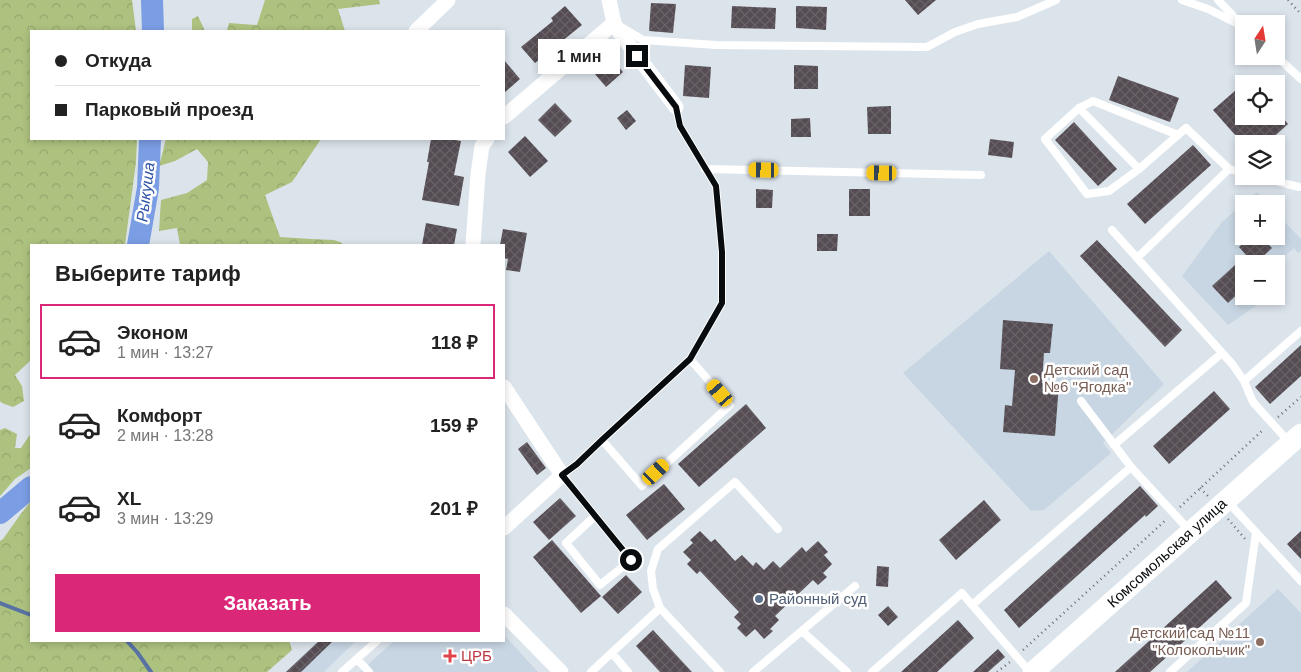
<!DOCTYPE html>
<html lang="ru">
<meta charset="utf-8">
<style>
:root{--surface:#fff;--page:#f2f2f2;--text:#222;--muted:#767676;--line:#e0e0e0;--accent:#db2777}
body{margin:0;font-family:Helvetica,sans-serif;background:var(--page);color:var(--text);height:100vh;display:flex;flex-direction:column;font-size:19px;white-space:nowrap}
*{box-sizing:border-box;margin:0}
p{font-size:16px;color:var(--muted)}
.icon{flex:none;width:28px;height:28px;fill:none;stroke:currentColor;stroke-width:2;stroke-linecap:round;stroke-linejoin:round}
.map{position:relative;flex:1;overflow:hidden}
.drawer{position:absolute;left:30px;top:244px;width:475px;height:398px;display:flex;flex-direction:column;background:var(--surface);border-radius:0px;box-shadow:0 2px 8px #0003}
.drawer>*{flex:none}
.guide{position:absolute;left:30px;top:30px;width:475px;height:110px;border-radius:0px;box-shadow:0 2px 8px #0003;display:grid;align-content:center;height:110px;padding:0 25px;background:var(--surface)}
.needle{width:32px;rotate:12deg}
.controls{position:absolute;left:1235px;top:15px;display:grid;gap:10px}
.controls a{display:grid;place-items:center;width:50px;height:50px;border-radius:0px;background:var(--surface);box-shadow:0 2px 8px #0003;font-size:25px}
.end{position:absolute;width:22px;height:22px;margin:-11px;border:6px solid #090c0e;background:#fff;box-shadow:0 0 0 2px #fff}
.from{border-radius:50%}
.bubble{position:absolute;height:35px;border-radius:0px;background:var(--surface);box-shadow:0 2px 8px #0003;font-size:16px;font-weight:700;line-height:35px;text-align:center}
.car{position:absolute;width:15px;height:30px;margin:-15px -8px;border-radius:6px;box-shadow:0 0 4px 1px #0007;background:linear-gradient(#f5c518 24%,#345 0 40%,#f5c518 0 76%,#345 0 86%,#f5c518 0)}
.guide b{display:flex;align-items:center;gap:18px;height:48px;font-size:19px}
.guide b+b{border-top:1px solid var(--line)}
.guide i{width:12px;height:12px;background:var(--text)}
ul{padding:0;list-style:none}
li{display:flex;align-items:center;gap:15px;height:75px;margin:0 10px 8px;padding:0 15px;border:2px solid transparent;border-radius:0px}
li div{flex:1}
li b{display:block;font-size:19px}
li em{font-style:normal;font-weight:700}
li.on{border-color:var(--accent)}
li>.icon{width:45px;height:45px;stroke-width:1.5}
h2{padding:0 25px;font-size:22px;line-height:60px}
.cta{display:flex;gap:10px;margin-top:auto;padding:10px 25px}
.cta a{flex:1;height:58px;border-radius:0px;background:var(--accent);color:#fff;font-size:20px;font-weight:700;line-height:58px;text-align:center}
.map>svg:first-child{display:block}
.built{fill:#c8d6e3}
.forest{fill:url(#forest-crowns)}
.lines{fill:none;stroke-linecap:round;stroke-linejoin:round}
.stream{stroke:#5872a4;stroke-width:4}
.river{stroke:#7a9de4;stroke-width:22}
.building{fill:url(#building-cross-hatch)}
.path{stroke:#6a6f74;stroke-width:2.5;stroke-dasharray:1 4;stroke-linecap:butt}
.lane{stroke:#fff;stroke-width:8}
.street{stroke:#fff;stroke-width:15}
.secondary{stroke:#fff;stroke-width:21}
.route{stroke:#090c0e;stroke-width:6}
.education-dot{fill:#8d6e63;stroke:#fff;stroke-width:2}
.service-dot{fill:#5c6f8a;stroke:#fff;stroke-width:2}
.health-dot{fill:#e0444e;stroke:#fff;stroke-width:2}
.labels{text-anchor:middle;stroke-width:5;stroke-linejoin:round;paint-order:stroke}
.education-label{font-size:15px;fill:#785e54;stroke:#fff;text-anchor:start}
.street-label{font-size:15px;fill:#090c0e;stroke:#fff}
.service-label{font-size:15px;fill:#4e5e75;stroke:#fff;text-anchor:start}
.health-label{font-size:15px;fill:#be3a42;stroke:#fff;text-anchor:start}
.water-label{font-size:16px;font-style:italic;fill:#2d52a6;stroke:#fff}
</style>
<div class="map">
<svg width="1301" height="672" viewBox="0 0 1301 672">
<defs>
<pattern id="forest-crowns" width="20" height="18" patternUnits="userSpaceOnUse" patternTransform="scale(1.25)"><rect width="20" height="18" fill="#aec27f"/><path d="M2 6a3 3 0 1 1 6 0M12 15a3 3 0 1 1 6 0" fill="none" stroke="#94a66d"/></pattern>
<pattern id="building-cross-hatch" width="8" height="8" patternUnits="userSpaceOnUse" patternTransform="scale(1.25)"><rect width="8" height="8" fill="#554d53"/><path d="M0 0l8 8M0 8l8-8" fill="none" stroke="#686267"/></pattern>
</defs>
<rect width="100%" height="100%" fill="#dbe3eb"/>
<path class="built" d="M1257,192L1268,204H1244V236H1276V213L1301,239V251L1298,253L1294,248L1278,263L1276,274V264H1244V296H1270L1228,325L1182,276L1222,222Z
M1049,251L1164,384L1103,443L1111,453L1044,510L1031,511L903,373Z
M1278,589L1301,613V672H1187Z
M504,635L538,672H360L395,640H504Z
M320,640H357L324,672H286Z"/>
<path class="forest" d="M0,0H132L136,31H31V139H137L136,162L125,245H31V360L15,375L22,386L24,401L13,407L2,403L0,401Z
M265,0H379L380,4L338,9L345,31H227L229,23L257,25Z
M198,16L205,31H192V19Z
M166,139H321L292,182L265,195L280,237L311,239L334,240L342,243V245H180L177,228L159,231L161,200L187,193L207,180L208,162L197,149L175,161L159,166Z
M5,428L17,434L15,448H21L31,433V468L15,479L0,496V430Z
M31,501V640H289L292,650L267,672H0V541L3,539L20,515Z"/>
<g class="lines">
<path class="stream" d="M0,603L31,615
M126,640L137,652L151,672"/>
<path class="river" d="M152,0L153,31
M138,245L148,188L150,139
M0,513L31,487"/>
</g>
<path class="building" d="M905,0H936L918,15Z
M651,3L676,4L673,33L649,31Z
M565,6L582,25L535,63L521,47L553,21L551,18Z
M732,6L776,8L775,29L731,28Z
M796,6L827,7L826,30L796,28Z
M611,58L623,72L606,87L594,73Z
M504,60L520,79L504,93Z
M685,65L711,67L709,98L683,96Z
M794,65L818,66V89H794Z
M1118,76L1179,98L1170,122L1109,100Z
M1244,83V116H1281L1288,124L1266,144H1243L1213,110Z
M555,103L572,121L555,137L538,120Z
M891,106V134H868L867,107Z
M627,110L636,121L626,130L617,118Z
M810,118L811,137H791V119Z
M1074,122L1117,169L1098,186L1055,140Z
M525,136L548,161L530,177L508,152Z
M431,139H448L461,141L454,175L464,177L459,206L422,200L429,162H427Z
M990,139L1014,142L1012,158L988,155Z
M1193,145L1211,165L1145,224L1127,204Z
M756,189L773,190L772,208H756Z
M849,189H870V216H849Z
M426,223L457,229L454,245H422Z
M503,229L527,233L520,272L506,270L508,259L504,258V245H500Z
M817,234H838L837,251H817Z
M1251,236H1260L1272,248L1255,264H1244V288L1228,303L1212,286L1246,255L1239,247Z
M1097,240L1182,330L1165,347L1080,256Z
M1003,320L1053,324L1050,353H1044L1042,383L1059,384L1055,436L1003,432L1005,405L1012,406L1015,370L1000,369Z
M1301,345V376L1270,404L1255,387Z
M1214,391L1230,409L1169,464L1153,446Z
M746,404L766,428L699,487L678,464Z
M527,442L546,468L537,475L518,449Z
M664,484L685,509L647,540L626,515Z
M1140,486L1158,506L1146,517L1145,515L1019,628L1004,610Z
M560,498L576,516L549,540L533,522Z
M984,500L1001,520L956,560L939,540Z
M700,531L711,542L715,539L735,561L742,555L753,566L756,562L764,570L773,561L780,568L802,547L806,552L818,541L828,552L824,555L832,564L823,573L827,577L818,585L813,580L775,616L779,620L770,629L773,631L764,639L755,629L746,637L737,628L741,624L734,617L739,612L700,571L697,574L687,564L691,560L683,552L693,543L690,540Z
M1301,531V559L1287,544Z
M552,540L601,596L581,613L533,557Z
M877,566L889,567L888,587L876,586Z
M626,575L642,592L618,614L602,597Z
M1216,580L1232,598L1150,672H1115Z
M888,606L898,617L888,626L878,615Z
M958,620L974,638L937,672H901Z
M653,630L692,672H660L636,646Z
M320,640H334L301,672H286Z
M998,649L1005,657L988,672H973Z"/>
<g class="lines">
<path class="path" d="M1288,0L1301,14
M1278,417L1301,397
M1200,488L1208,496
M1180,507L1264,429
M1228,519L1246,540
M1023,650L1167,519
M997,672L1010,662"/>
<path class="lane" d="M1182,0L1208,9L1244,27
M1218,0L1239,22
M621,27L643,40L716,45L927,47L955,32L978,24L1017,17L1056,0
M1276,56L1301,79
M1079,108L1045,139L1087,194L1109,191L1139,169
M1178,135L1093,101L1079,108L1139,169L1186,128L1229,169
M705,169L981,175
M1255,176L1299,187
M1112,230L1233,365L1244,381L1253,402L1289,442
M1137,258L1229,169L1244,173
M1244,381L1301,331
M1081,401L1131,467
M602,440L642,486L730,405L690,359
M1114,445L1222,353
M1228,502L1301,581
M595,516L566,543L600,585L631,560L562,475L577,464L602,440L690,359L722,303V252L716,186L680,126L676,107
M972,605L1030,672
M660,608L653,589L651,571L658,549L735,482L778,529
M802,631L847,672
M612,653L628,672
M357,659L369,672
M342,672L378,640
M591,672L660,608L720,672
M753,672L855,586
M872,672L962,593L972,605L1131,467L1189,530
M1170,672L1246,603L1256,533"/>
<path class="street" d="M614,23L620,33L676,107
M416,31L448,0
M504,117L614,23L609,0
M473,245L478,174L482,146L487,139
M504,387L562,475L504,528
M504,614L561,672"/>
<path class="secondary" d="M1033,672L1301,434"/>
</g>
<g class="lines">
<path class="route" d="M631,560L562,475L577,464L602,440L690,359L722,303V252L716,186L680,126L676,107L637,56"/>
</g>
<g class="education-dot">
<circle cx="1034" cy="379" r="5"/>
<circle cx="1260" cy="642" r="5"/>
</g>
<circle class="service-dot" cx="759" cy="599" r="5"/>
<path class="health-dot" d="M447.5 648.5h5v5h5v5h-5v5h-5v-5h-5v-5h5z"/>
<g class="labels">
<g class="education-label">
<text x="1044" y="375">Детский сад<tspan x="1044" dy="17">№6 "Ягодка"</tspan></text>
<text x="1250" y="638" text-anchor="end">Детский сад №11<tspan x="1250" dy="17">"Колокольчик"</tspan></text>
</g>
<g class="street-label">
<text transform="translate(1167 553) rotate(-42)" y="5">Комсомольская улица</text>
</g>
<g class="service-label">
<text x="769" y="604">Районный суд</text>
</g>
<g class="health-label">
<text x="461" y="661">ЦРБ</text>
</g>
<g class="water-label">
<text transform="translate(145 192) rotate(-83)" y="6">Рыкуша</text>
</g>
</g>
</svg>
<div class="controls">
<a><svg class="needle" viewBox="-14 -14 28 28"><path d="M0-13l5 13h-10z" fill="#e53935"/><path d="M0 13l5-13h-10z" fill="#767676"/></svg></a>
<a><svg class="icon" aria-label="locate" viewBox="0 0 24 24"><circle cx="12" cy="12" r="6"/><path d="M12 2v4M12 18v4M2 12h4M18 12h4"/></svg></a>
<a><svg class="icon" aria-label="layers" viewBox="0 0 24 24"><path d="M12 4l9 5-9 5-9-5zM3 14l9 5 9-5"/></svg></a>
<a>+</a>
<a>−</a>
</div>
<i class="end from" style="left:631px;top:560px"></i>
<i class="end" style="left:637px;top:56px"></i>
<div class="bubble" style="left:538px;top:39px;width:82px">1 мин</div>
<i class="car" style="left:764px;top:170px;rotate:271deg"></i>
<i class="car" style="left:882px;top:173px;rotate:271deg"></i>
<i class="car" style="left:720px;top:393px;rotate:319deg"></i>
<i class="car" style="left:656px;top:472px;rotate:47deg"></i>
<div class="guide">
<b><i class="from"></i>Откуда</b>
<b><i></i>Парковый проезд</b>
</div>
<section class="drawer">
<h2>Выберите тариф</h2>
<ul>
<li class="on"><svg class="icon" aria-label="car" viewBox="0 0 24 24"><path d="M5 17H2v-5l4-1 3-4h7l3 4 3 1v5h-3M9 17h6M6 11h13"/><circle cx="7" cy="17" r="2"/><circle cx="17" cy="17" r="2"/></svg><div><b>Эконом</b><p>1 мин · 13:27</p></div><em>118 ₽</em></li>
<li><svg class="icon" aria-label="car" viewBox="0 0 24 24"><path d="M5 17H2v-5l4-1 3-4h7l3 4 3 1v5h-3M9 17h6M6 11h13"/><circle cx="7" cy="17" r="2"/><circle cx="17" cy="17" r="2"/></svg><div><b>Комфорт</b><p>2 мин · 13:28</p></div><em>159 ₽</em></li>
<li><svg class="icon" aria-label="car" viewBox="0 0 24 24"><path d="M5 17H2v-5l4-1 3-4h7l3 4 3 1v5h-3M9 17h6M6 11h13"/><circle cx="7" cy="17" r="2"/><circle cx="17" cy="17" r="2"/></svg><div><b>XL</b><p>3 мин · 13:29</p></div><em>201 ₽</em></li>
</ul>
<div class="cta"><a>Заказать</a></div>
</section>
</div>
